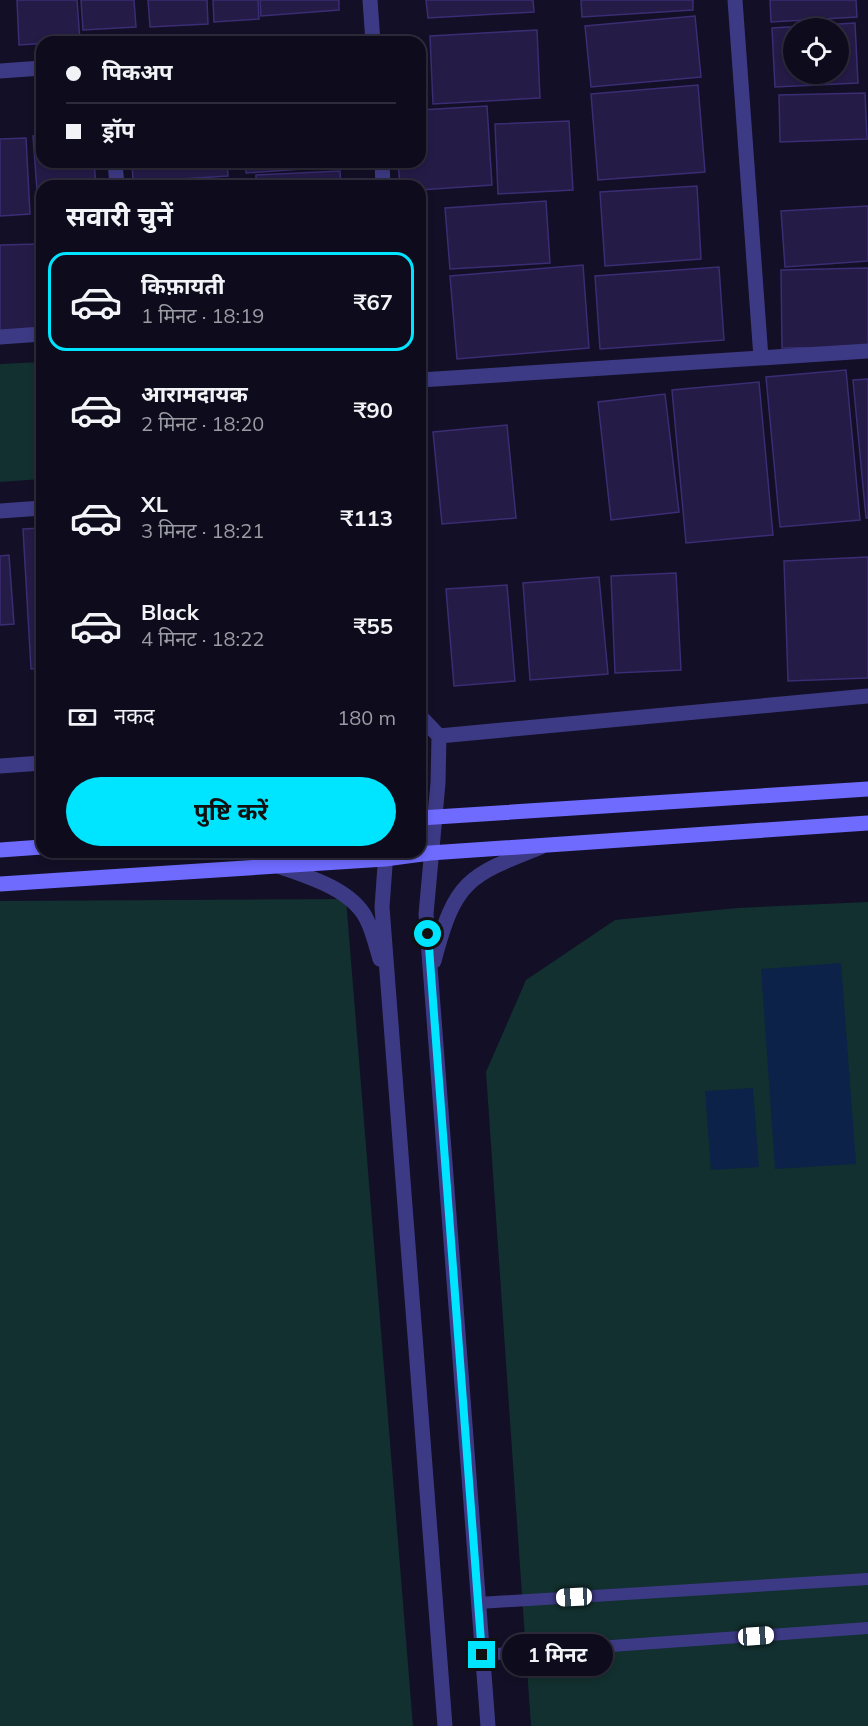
<!DOCTYPE html>
<html lang="hi">
<meta charset="utf-8">
<style>
:root{--surface:#0e0b1c;--page:#171425;--text:#f1f3f6;--muted:#9b9ba3;--line:#2e2b3b;--accent:#00e5ff}
body{margin:0;font-family:Mulish,"Noto Sans Devanagari",sans-serif;background:var(--page);color:var(--text);height:100vh;display:flex;flex-direction:column;font-size:22px;white-space:nowrap}
*{box-sizing:border-box;margin:0}
p{font-size:20px;color:var(--muted)}
.icon{flex:none;width:33px;height:33px;fill:none;stroke:currentColor;stroke-width:2;stroke-linecap:round;stroke-linejoin:round}
.map{position:relative;flex:1;overflow:hidden}
.details{position:absolute;left:36px;top:180px;width:390px;height:678px;display:flex;flex-direction:column;background:var(--surface);border-radius:18px;box-shadow:0 3px 9px #0003,0 0 0 2px var(--line)}
.details>*{flex:none}
.guide{position:absolute;left:36px;top:36px;width:390px;height:132px;border-radius:18px;box-shadow:0 3px 9px #0003,0 0 0 2px var(--line);display:grid;align-content:center;height:132px;padding:0 30px;background:var(--surface)}
.tools{position:absolute;left:783px;top:18px;display:grid;gap:12px}
.tools a{display:grid;place-items:center;width:66px;height:66px;border-radius:50%;background:var(--surface);box-shadow:0 3px 9px #0003,0 0 0 2px var(--line);font-size:30px}
.end{position:absolute;width:27px;height:27px;margin:-14px;border:8px solid #00e5ff;background:#111;box-shadow:0 0 0 3px #111}
.from{border-radius:50%}
.bubble{position:absolute;height:42px;border-radius:21px;background:var(--surface);box-shadow:0 3px 9px #0003,0 0 0 2px var(--line);font-size:20px;font-weight:700;line-height:42px;text-align:center}
.car{position:absolute;width:18px;height:36px;margin:-18px -9px;border-radius:8px;box-shadow:0 0 4px 2px #0007;background:linear-gradient(#fff 24%,#345 0 40%,#fff 0 76%,#345 0 86%,#fff 0)}
.guide b{display:flex;align-items:center;gap:21px;height:57px;font-size:22px}
.guide b+b{border-top:2px solid var(--line)}
.guide i{width:15px;height:15px;background:var(--text)}
ul{padding:0;list-style:none}
li{display:flex;align-items:center;gap:18px;height:99px;margin:0 12px 9px;padding:0 18px;border:3px solid transparent;border-radius:18px}
li div{flex:1}
li b{display:block;font-size:22px}
li em{font-style:normal;font-weight:700}
li.active{border-color:var(--accent)}
li>.icon{width:54px;height:54px;stroke-width:1.5}
h2{padding:0 30px;font-size:27px;line-height:72px}
.pay{display:flex;align-items:center;gap:15px;height:66px;padding:0 30px;font-size:22px}
.pay p{margin-inline-start:auto}
.button{display:flex;gap:12px;margin-top:auto;padding:12px 30px}
.button a{flex:1;height:69px;border-radius:36px;background:var(--accent);color:#111;font-size:24px;font-weight:700;line-height:69px;text-align:center}
.map>svg:first-child{display:block}
.green{fill:#12302f}
.water{fill:#0c2248}
.building{fill:#241b47;stroke:#3b2d73;stroke-width:1.5;fill-rule:evenodd}
.lines{fill:none;stroke-linecap:round;stroke-linejoin:round}
.service{stroke:#3d3a85;stroke-width:12}
.minor{stroke:#3d3a85;stroke-width:15}
.secondary{stroke:#6f6bff;stroke-width:15}
.route{stroke:#00e5ff;stroke-width:8}
</style>
<div class="map">
<svg width="868" height="1726" viewBox="0 0 868 1726">
<rect width="100%" height="100%" fill="#130f26"/>
<path class="green" d="M42,362V479L0,482V364Z
M346,899L413,1726H0V901Z
M868,902V1726H531L486,1072L526,980L615,920L737,908Z"/>
<path class="water" d="M841,963L856,1164L775,1169L761,969Z
M753,1088L759,1167L711,1170L705,1091Z"/>
<path class="building" d="M17,0H77L80,41L19,45Z
M81,0H134L136,27L83,30Z
M148,0H207L208,24L150,27Z
M213,0H258L259,19L214,22Z
M260,0H339V10L261,16Z
M426,0H533L534,12L428,18Z
M581,0H693V10L582,17Z
M770,0H856L857,17L771,22Z
M695,16L701,77L591,87L585,26Z
M855,23L858,83L775,87L772,28ZM794,28H838V74H794Z
M537,30L540,98L433,104L430,36Z
M698,85L705,172L598,180L591,94Z
M865,93L867,139L780,142L779,95Z
M487,106L492,185L420,190V186H400L398,162H420V110Z
M569,121L573,190L498,194L495,124Z
M42,135V162H94L96,186H42V218H39L33,136Z
M26,138L30,214L0,216V139Z
M132,162H227L228,176L133,182Z
M245,162H345V166L246,173Z
M340,171L341,186H256V175Z
M697,186L701,259L605,266L600,192Z
M546,201L550,263L450,269L445,208Z
M868,206V261L785,267L781,211Z
M39,244L41,331L0,332V245Z
M583,265L589,348L457,359L450,276Z
M719,267L724,340L600,349L595,276Z
M868,268V347L782,348L781,270Z
M846,370L860,520L780,527L766,377Z
M868,379V518H866L853,380Z
M759,382L773,535L686,543L672,390Z
M665,394L679,512L611,520L598,402Z
M507,425L516,518L442,524L433,432Z
M42,528V668L31,669L23,529Z
M9,555L14,624L0,625V556Z
M868,557V678L788,681L784,561Z
M676,573L681,670L615,673L611,576Z
M599,577L608,674L530,680L523,583Z
M507,585L515,681L454,686L446,589Z"/>
<g class="lines">
<path class="service" d="M479,1603L868,1579
M482,1655L868,1628"/>
<path class="minor" d="M370,0L373,42
M735,0L761,358
M0,71L42,68
M115,162L117,186
M382,162L383,186
M0,337L42,334
M420,380L868,351
M0,511L42,508
M420,716L439,736L438,783L426,914L488,1726
M439,736L868,696
M0,766L42,763
M386,852L382,907L445,1726
M278,866C307,876 351,889 366,918C373,931 376,946 380,959
M434,961C455,881 467,876 541,847"/>
<path class="secondary" d="M420,818L868,789
M0,850L42,847
M0,884L385,859L430,853L868,823"/>
</g>
<g class="lines">
<path class="route" d="M428,934L482,1655"/>
</g>
</svg>
<div class="tools">
<a><svg class="icon" aria-label="locate" viewBox="0 0 24 24"><circle cx="12" cy="12" r="6"/><path d="M12 2v4M12 18v4M2 12h4M18 12h4"/></svg></a>
</div>
<i class="end from" style="left:428px;top:934px"></i>
<i class="end" style="left:482px;top:1655px"></i>
<div class="bubble" style="left:502px;top:1634px;width:111px">1 मिनट</div>
<i class="car" style="left:574px;top:1597px;rotate:267deg"></i>
<i class="car" style="left:756px;top:1636px;rotate:86deg"></i>
<div class="guide">
<b><i class="from"></i>पिकअप</b>
<b><i></i>ड्रॉप</b>
</div>
<section class="details">
<h2>सवारी चुनें</h2>
<ul>
<li class="active"><svg class="icon" aria-label="car" viewBox="0 0 24 24"><path d="M5 17H2v-5l4-1 3-4h7l3 4 3 1v5h-3M9 17h6M6 11h13"/><circle cx="7" cy="17" r="2"/><circle cx="17" cy="17" r="2"/></svg><div><b>किफ़ायती</b><p>1 मिनट · 18:19</p></div><em>₹67</em></li>
<li><svg class="icon" aria-label="car" viewBox="0 0 24 24"><path d="M5 17H2v-5l4-1 3-4h7l3 4 3 1v5h-3M9 17h6M6 11h13"/><circle cx="7" cy="17" r="2"/><circle cx="17" cy="17" r="2"/></svg><div><b>आरामदायक</b><p>2 मिनट · 18:20</p></div><em>₹90</em></li>
<li><svg class="icon" aria-label="car" viewBox="0 0 24 24"><path d="M5 17H2v-5l4-1 3-4h7l3 4 3 1v5h-3M9 17h6M6 11h13"/><circle cx="7" cy="17" r="2"/><circle cx="17" cy="17" r="2"/></svg><div><b>XL</b><p>3 मिनट · 18:21</p></div><em>₹113</em></li>
<li><svg class="icon" aria-label="car" viewBox="0 0 24 24"><path d="M5 17H2v-5l4-1 3-4h7l3 4 3 1v5h-3M9 17h6M6 11h13"/><circle cx="7" cy="17" r="2"/><circle cx="17" cy="17" r="2"/></svg><div><b>Black</b><p>4 मिनट · 18:22</p></div><em>₹55</em></li>
</ul>
<div class="pay"><svg class="icon" aria-label="cash" viewBox="0 0 24 24"><path d="M3 7h18v10H3z"/><circle cx="12" cy="12" r="2"/></svg>नकद<p>180 m</p></div>
<div class="button"><a>पुष्टि करें</a></div>
</section>
</div>
